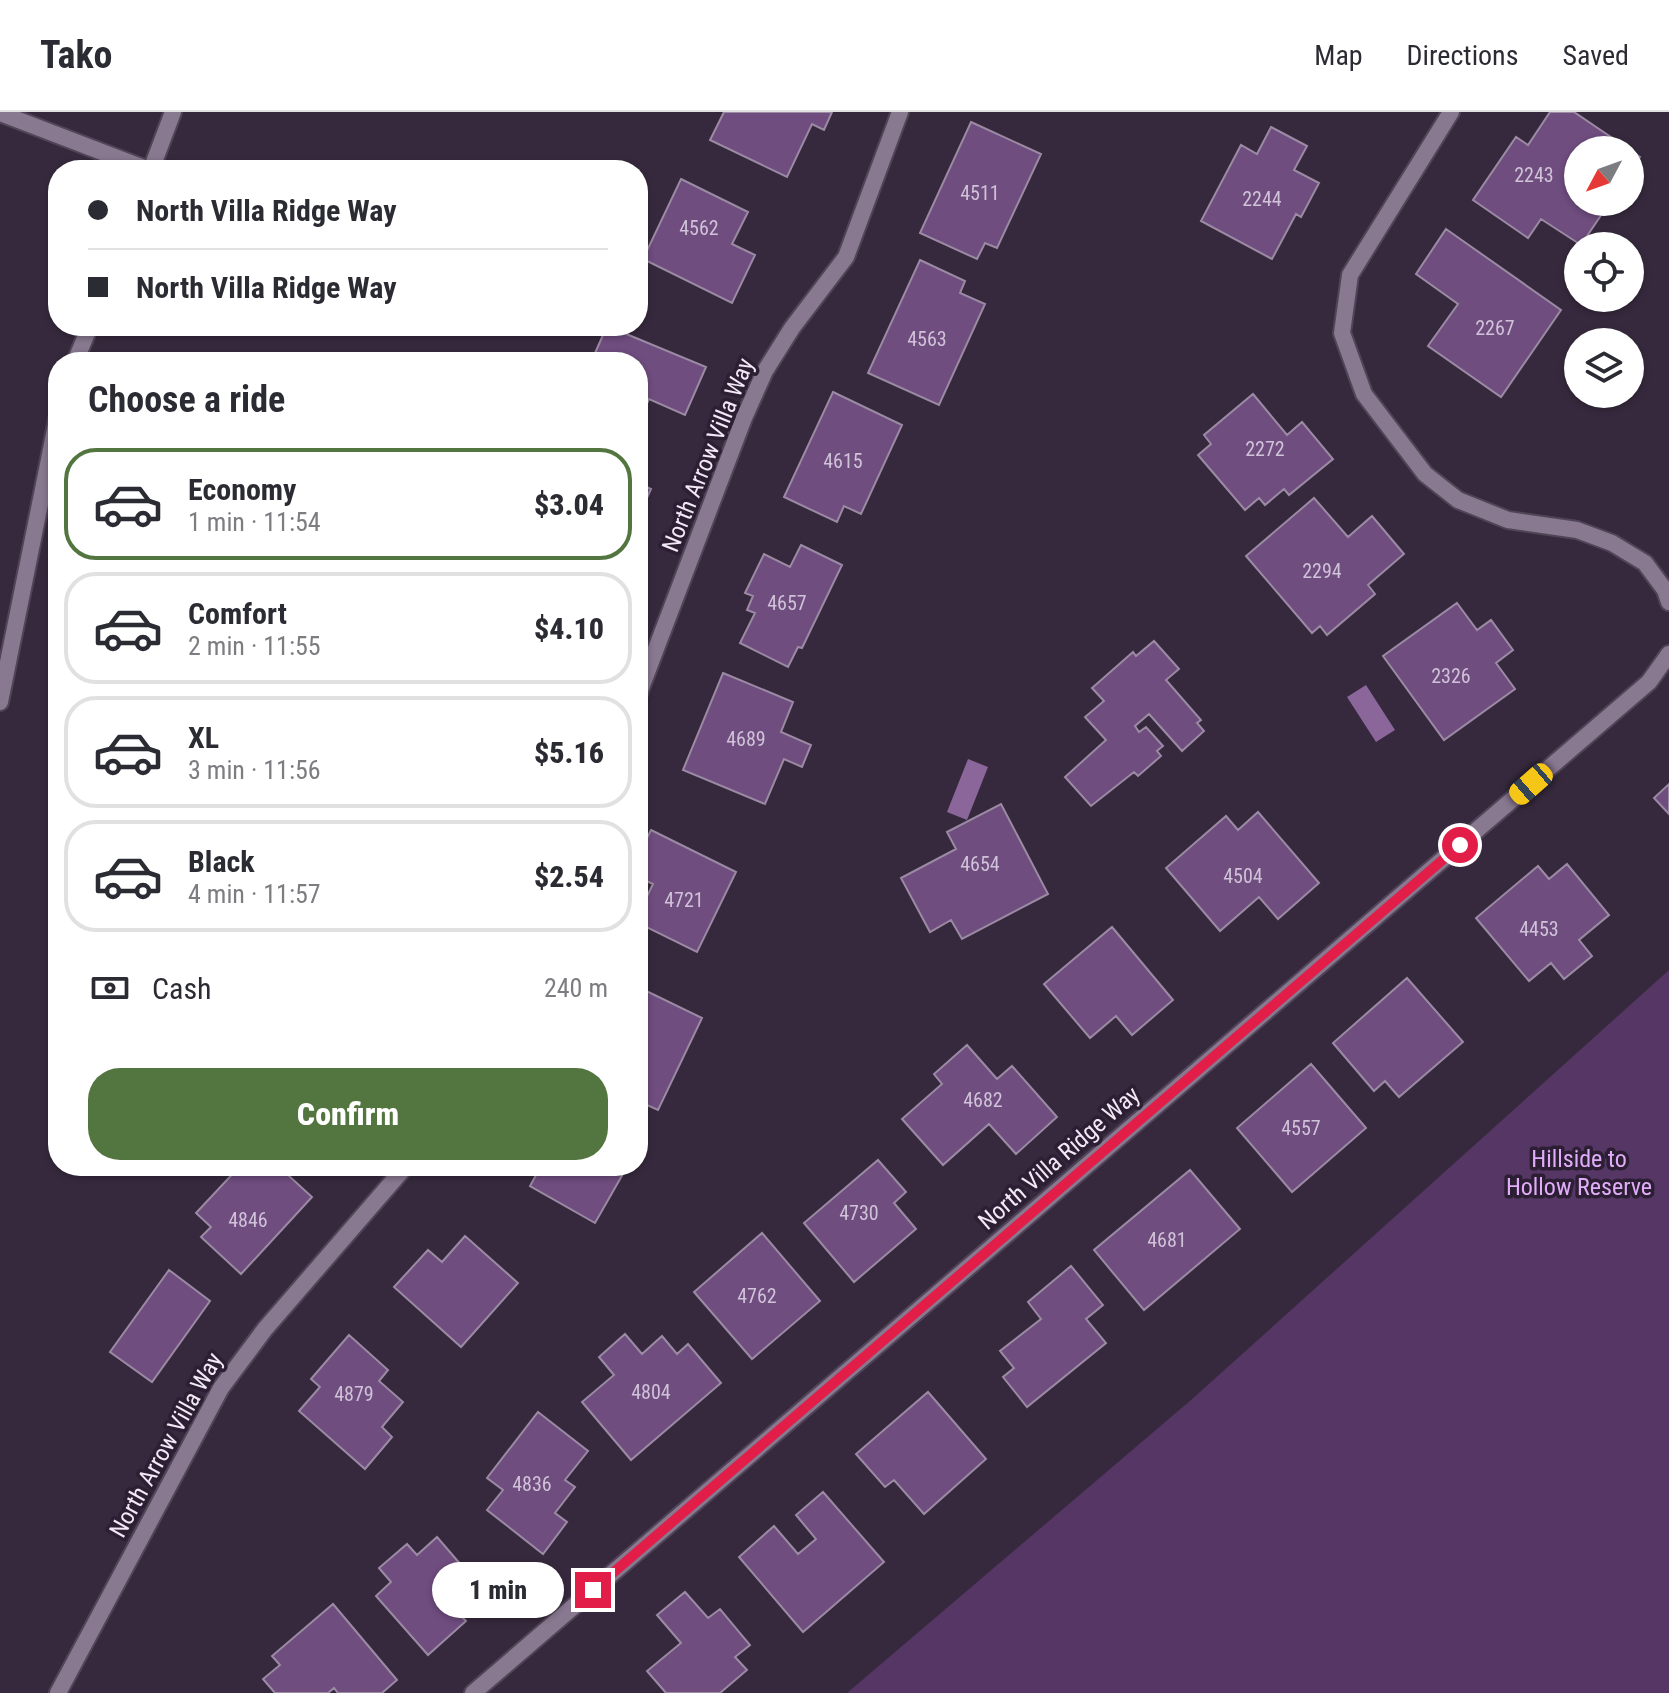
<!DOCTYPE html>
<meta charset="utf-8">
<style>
:root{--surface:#fff;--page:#f7f7f7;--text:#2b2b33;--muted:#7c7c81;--line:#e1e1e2;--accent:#53753f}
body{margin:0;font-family:"Roboto Condensed",sans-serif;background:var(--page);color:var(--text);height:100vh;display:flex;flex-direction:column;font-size:30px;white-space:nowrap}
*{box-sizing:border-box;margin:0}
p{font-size:26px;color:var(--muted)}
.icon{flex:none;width:44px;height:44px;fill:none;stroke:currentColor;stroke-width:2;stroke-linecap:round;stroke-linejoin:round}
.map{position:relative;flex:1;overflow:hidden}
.drawer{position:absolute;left:48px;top:240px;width:600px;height:824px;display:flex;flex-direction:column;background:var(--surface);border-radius:32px;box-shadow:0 2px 6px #0004}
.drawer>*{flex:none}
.banner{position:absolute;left:48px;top:48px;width:600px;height:176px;border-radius:32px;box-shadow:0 2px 6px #0004;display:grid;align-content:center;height:176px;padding:0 40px;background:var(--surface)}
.needle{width:52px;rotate:229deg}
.controls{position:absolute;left:1564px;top:24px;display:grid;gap:16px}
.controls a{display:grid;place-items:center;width:80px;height:80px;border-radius:50%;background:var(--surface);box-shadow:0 2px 6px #0004;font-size:40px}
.end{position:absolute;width:36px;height:36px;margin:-18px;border:10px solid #e11d48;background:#fff;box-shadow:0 0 0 4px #fff}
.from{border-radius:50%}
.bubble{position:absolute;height:56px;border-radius:28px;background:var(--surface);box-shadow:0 2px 6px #0004;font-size:26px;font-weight:800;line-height:56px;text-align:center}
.car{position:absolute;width:24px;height:48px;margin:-24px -12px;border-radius:10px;box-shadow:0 0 6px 2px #0007;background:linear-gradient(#f5c518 24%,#345 0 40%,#f5c518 0 76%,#345 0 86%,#f5c518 0)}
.banner b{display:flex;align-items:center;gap:28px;height:76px;font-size:30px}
.banner b+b{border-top:2px solid var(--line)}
.banner i{width:20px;height:20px;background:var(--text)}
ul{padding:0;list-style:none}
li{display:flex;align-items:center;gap:24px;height:112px;margin:0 16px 12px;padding:0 24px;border:4px solid var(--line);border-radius:32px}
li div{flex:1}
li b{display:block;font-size:30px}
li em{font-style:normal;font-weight:800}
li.on{border-color:var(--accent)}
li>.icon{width:72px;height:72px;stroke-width:1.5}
h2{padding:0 40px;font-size:36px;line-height:96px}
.pay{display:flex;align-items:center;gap:20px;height:88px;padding:0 40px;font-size:30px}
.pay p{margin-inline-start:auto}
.cta{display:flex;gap:16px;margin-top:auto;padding:16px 40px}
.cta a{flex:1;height:92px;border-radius:32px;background:var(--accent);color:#fff;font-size:32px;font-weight:800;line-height:92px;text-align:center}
header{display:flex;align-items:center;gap:48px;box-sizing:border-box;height:112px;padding:0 40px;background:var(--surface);border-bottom:2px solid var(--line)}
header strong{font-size:38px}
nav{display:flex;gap:44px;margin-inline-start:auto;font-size:28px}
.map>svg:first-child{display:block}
.green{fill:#553664}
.water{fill:#8a669b}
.building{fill:#6f4d7f;stroke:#9b8aa3;stroke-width:2}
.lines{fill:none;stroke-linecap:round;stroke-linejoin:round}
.street-casing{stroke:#504457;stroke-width:20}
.street{stroke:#887890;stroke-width:16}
.route{stroke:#e11d48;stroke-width:10}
.labels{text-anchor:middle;stroke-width:7;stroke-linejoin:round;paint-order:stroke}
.number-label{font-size:20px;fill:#d0c2d8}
.street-label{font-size:24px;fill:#f1e9f6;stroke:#2c1f33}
.park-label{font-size:24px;fill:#e1adfa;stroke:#2c1f33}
</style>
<header>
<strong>Tako</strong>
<nav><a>Map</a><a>Directions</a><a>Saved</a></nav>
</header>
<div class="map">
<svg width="1669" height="1581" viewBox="0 0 1669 1581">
<rect width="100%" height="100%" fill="#36293d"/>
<path class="green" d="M1669,858V1581H847L1191,1288Z"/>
<path class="water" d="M1366,573L1395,618L1376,630L1347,585Z
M968,647L988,655L967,708L947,700Z"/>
<path class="building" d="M724,0H832L824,18L812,12L787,65L710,28Z
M1550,0H1574L1630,38H1578V90H1610L1581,133L1541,107L1528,126L1473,88L1516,25L1528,33Z
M971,10L1041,42L997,136L985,131L977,147L920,121Z
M1271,15L1307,34L1294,58L1319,71L1301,105L1296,102L1272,147L1201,109L1241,33L1257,42Z
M1630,38L1640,45L1630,60Z
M681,67L748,100L732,132L755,143L732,191L643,147Z
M1446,117L1561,198L1501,285L1428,234L1458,192L1416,162Z
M920,148L965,169L960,181L985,192L939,293L868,261Z
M607,214L706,255L685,303L649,287L638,312V250H591Z
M833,280L902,313L861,402L844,394L837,410L784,385Z
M1253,282L1287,323L1302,310L1333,347L1289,383L1284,377L1265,393L1259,386L1245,398L1198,343L1211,332L1204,323Z
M638,371L651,377L638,406Z
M1314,386L1348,425L1372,404L1404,442L1368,473L1375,482L1327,523L1320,514L1312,521L1246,444Z
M801,433L842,453L802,536L798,535L788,555L740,531L755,501L747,498L753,484L745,481L764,442L790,455Z
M1457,491L1477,518L1491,508L1513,538L1496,551L1515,577L1444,628L1383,544Z
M1154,529L1179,557L1166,568L1201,608L1197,611L1204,619L1182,639L1149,602L1135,614L1139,620L1146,615L1163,634L1157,639L1161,644L1138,664L1134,660L1091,694L1065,665L1106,628L1085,605L1104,589L1092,576L1133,540L1136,544Z
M723,561L793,590L781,620L811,633L802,655L784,647L765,692L683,658Z
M1669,672V702L1654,686Z
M1001,692L1048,782L962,827L951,808L930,820L901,766L956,737L947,720Z
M1258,700L1319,771L1278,807L1259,785L1220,819L1166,756L1226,704L1238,718Z
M651,718L736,760L697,840L638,811V803L653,772L638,765V744Z
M1567,752L1609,803L1579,828L1592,844L1564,867L1551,851L1529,869L1476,806L1538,754L1549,767Z
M1112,815L1173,888L1132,923L1116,904L1090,926L1044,872Z
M1407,866L1463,930L1399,985L1385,969L1374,979L1333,931Z
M638,875L702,906L658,998L638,989Z
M967,933L997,967L1012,954L1057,1005L1016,1042L989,1012L943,1053L902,1007L942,972L934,962Z
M1311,952L1366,1016L1292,1080L1237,1016Z
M878,1048L906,1080L894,1091L916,1117L854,1170L804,1111Z
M240,1054H298L289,1064L312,1085L241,1162L201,1125L211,1115L196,1101Z
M541,1054H619L624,1060L595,1111L530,1074Z
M1190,1058L1240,1117L1144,1198L1094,1138Z
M762,1121L820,1189L752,1247L694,1180Z
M465,1124L518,1171L461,1235L394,1175L428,1138L442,1150Z
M1071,1154L1103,1193L1086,1207L1106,1231L1027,1295L1003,1265L1014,1256L1000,1239L1041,1207L1028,1190Z
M169,1158L210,1189L152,1270L110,1240Z
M625,1222L642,1242L662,1224L677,1242L688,1232L721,1271L631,1348L582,1290L614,1263L599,1245Z
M349,1223L388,1258L379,1269L403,1290L382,1315L392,1325L365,1357L299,1299L320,1275L311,1267Z
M928,1280L986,1347L924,1402L894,1368L885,1375L856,1342Z
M538,1300L588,1339L565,1368L575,1375L555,1401L567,1410L543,1442L487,1398L503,1378L487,1366Z
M823,1380L884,1450L803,1520L739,1445L774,1414L798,1442L816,1427L796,1403Z
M437,1425L480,1475L455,1498L466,1509L428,1543L376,1484L391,1470L379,1456L407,1432L417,1443Z
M685,1480L708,1506L720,1497L750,1533L735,1545L747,1558L720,1581H666L647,1559L681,1531L657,1503Z
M333,1492L397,1568L382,1581H338L334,1576L328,1581H275L263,1567L280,1553L272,1544Z"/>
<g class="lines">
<defs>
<path id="street" d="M1451,0L1350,163L1342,221L1364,282L1425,362L1458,388L1508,408L1577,418L1612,431L1645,451L1665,478L1669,490
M0,1L149,58
M151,58L173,0
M75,250L90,214
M638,584L744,306L765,259L792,216L846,145L900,0
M0,590L58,303
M58,1581L221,1276L265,1217L406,1054
M473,1581L1649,570L1669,542"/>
</defs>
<use href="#street" class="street-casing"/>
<use href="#street" class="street"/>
</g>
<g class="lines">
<path class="route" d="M593,1478L1460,733"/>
</g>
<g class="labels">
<g class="number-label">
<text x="1534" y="70">2243</text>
<text x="980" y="88">4511</text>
<text x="1262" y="94">2244</text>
<text x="699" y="123">4562</text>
<text x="1495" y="223">2267</text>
<text x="927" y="234">4563</text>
<text x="1265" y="344">2272</text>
<text x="843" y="356">4615</text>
<text x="1322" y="466">2294</text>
<text x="787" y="498">4657</text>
<text x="1451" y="571">2326</text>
<text x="746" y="634">4689</text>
<text x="980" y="759">4654</text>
<text x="1243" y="771">4504</text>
<text x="684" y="795">4721</text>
<text x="1539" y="824">4453</text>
<text x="983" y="995">4682</text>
<text x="1301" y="1023">4557</text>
<text x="859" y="1108">4730</text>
<text x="248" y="1115">4846</text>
<text x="1167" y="1135">4681</text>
<text x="757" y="1191">4762</text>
<text x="651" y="1287">4804</text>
<text x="354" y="1289">4879</text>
<text x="532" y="1379">4836</text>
</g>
<g class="street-label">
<text transform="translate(708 343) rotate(-68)" y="8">North Arrow Villa Way</text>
<text transform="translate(1059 1046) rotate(-41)" y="8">North Villa Ridge Way</text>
<text transform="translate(166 1333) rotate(-61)" y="8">North Arrow Villa Way</text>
</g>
<g class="park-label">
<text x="1579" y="1055">Hillside to<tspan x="1579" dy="28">Hollow Reserve</tspan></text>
</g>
</g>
</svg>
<div class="controls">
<a><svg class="needle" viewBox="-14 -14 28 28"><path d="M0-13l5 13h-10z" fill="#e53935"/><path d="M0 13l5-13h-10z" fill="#7c7c81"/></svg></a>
<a><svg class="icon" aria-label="locate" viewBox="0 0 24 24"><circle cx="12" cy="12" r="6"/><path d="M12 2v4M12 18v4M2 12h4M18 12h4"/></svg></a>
<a><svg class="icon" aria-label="layers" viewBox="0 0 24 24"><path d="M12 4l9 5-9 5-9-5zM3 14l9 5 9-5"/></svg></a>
</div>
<i class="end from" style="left:1460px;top:733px"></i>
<i class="end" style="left:593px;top:1478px"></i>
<div class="bubble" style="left:432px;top:1450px;width:132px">1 min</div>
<i class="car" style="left:1531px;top:672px;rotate:229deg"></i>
<div class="banner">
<b><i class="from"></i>North Villa Ridge Way</b>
<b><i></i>North Villa Ridge Way</b>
</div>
<section class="drawer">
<h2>Choose a ride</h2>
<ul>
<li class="on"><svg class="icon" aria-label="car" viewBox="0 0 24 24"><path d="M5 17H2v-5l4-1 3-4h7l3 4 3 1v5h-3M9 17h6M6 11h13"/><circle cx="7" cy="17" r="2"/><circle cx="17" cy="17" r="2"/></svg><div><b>Economy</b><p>1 min · 11:54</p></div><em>$3.04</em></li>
<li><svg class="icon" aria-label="car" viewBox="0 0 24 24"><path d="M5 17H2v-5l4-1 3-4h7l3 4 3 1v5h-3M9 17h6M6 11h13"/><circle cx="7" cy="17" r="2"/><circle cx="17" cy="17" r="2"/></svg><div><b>Comfort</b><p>2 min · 11:55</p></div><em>$4.10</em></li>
<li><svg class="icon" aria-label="car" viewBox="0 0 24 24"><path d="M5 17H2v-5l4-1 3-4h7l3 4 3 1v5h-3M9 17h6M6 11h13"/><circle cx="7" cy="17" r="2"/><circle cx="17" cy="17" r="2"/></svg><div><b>XL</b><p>3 min · 11:56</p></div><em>$5.16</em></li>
<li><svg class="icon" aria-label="car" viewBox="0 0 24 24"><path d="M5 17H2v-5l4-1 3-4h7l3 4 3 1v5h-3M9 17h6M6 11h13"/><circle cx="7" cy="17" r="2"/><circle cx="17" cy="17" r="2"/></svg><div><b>Black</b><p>4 min · 11:57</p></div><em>$2.54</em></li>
</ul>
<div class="pay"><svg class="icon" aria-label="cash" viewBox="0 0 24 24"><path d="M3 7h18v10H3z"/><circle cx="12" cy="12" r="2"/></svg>Cash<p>240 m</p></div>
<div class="cta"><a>Confirm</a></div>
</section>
</div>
